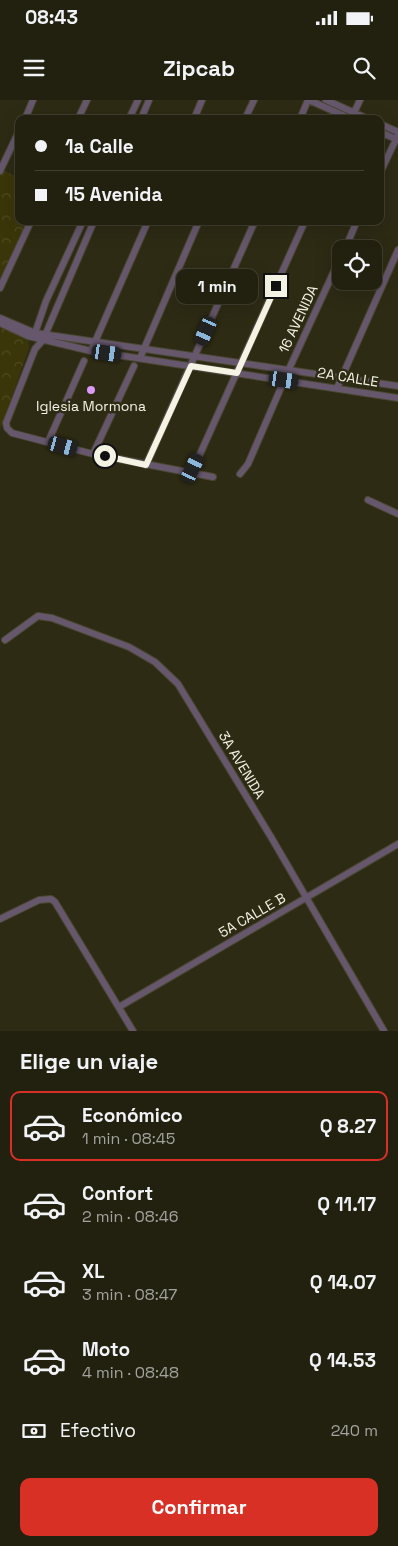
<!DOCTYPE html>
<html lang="es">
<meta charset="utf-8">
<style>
:root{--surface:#22200f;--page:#2a2818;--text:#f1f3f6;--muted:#a2a39e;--line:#3f3e2f;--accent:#d93025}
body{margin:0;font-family:"Space Grotesk",sans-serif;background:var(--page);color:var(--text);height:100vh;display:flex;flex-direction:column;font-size:19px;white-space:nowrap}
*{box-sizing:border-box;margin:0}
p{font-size:16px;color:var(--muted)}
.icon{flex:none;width:28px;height:28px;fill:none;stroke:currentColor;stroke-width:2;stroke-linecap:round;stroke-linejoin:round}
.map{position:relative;height:931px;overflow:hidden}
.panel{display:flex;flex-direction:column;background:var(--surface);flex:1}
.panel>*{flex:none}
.guide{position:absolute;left:15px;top:15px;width:369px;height:110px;border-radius:10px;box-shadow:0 5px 20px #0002,0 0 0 1px var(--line);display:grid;align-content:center;height:110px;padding:0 20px;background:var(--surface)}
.buttons{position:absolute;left:332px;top:140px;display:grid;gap:10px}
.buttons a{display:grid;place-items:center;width:50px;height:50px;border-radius:10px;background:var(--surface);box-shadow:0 5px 20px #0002,0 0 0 1px var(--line);font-size:25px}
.end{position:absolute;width:22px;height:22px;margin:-11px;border:6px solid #f4f3e4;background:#111;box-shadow:0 0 0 2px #111}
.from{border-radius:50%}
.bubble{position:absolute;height:35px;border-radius:10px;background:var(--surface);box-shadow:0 5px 20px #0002,0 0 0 1px var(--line);font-size:16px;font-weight:700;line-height:35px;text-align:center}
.car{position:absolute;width:15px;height:30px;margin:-15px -8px;border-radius:6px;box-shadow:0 0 4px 1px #0007;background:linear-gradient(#222 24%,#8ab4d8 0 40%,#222 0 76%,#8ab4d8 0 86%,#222 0)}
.guide b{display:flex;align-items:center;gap:18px;height:48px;font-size:19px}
.guide b+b{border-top:1px solid var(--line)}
.guide i{width:12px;height:12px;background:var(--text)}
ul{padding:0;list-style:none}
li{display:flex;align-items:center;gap:15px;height:70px;margin:0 10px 8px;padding:0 10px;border:2px solid transparent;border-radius:10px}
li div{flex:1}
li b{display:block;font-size:19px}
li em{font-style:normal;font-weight:700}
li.on{border-color:var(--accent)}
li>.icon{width:45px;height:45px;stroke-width:1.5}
h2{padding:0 20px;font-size:22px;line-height:60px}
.pay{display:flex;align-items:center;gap:12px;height:55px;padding:0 20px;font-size:19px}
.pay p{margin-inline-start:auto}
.action{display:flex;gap:10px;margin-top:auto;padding:10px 20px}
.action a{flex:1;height:58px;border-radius:10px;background:var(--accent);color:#fff;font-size:20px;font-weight:700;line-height:58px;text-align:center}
.status{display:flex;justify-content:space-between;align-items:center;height:35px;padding:0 25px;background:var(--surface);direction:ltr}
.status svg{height:14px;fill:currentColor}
header{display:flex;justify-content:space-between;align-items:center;height:65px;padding:0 20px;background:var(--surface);font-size:22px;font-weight:700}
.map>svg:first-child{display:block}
.park{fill:url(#park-crowns)}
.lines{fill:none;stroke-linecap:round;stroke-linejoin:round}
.minor-casing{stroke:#494731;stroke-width:8}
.minor{stroke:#66576d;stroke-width:6}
.route{stroke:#f4f3e4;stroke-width:6}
.poi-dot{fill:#da9af7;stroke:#2d2b14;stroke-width:2}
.labels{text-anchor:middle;stroke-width:5;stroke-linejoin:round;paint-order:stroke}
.street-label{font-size:14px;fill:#f4f3e4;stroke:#2d2b14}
.poi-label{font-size:14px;fill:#f4f3e4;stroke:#2d2b14}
</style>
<div class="status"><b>08:43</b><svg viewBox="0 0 49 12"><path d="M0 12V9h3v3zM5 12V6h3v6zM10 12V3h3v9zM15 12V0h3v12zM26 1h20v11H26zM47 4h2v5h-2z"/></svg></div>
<header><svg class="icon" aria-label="menu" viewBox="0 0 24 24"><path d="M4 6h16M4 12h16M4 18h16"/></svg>Zipcab<svg class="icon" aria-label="search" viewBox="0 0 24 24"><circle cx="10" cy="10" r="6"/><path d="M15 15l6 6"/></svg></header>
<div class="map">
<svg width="398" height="931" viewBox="0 0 398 931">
<defs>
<pattern id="park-crowns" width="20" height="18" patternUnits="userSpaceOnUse" patternTransform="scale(1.25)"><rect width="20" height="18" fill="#3b3609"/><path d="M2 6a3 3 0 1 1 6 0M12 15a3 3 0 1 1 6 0" fill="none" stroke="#4e4a21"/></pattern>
</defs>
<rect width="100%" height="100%" fill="#2d2b14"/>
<path class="park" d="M0,69L19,78V121H31L0,188Z
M0,225L28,236L29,248L0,329Z"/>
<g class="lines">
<defs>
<path id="minor" d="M309,0L351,19
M326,0L368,19
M353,15L360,0
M25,19L33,0
M78,19L87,0
M129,19L138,0
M141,19L149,0
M194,19L202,0
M245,19L254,0
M300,19L308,0
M380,24L398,32
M380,32L398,40
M0,71L19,31
M380,73L398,35
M94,121L43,240L35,249L6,323L7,328L12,333L93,354L213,377
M345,149L357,121
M0,188L31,121
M0,218L35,233L398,286
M0,223L28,236L91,251L398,298
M34,236L46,201L83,121
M91,251L148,121
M140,258L199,121
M337,288L398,150
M48,342L84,261
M93,354L134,266
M146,365L255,121
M191,374L305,121
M240,374L248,364L289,269L341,156
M368,400L398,414
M5,540L38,516L52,518L129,547L155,562L178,584L271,737L384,931
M0,819L39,800L51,799L55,802L133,931
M119,907L398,744"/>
</defs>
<use href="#minor" class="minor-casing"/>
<use href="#minor" class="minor"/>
</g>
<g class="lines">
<path class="route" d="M105,356L146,365L191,266L237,273L276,186"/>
</g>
<circle class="poi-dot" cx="91" cy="290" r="5"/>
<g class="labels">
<g class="street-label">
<text transform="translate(298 219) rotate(-65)" y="5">16 AVENIDA</text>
<text transform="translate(348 277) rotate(9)" y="5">2A CALLE</text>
<text transform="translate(242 665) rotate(59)" y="5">3A AVENIDA</text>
<text transform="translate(252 815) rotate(-30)" y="5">5A CALLE B</text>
</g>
<g class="poi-label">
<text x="91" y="311">Iglesia Mormona</text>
</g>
</g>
</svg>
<div class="buttons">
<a><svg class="icon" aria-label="locate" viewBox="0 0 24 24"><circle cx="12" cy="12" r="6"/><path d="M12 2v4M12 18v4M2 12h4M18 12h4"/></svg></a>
</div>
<i class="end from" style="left:105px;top:356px"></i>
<i class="end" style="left:276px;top:186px"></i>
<div class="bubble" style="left:176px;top:169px;width:82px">1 min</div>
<i class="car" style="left:206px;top:231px;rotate:204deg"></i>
<i class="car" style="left:107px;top:253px;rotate:98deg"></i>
<i class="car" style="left:284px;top:280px;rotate:98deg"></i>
<i class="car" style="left:63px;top:346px;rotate:105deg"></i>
<i class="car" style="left:193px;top:368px;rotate:25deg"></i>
<div class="guide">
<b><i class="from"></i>1a Calle</b>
<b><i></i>15 Avenida</b>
</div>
</div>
<section class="panel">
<h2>Elige un viaje</h2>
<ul>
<li class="on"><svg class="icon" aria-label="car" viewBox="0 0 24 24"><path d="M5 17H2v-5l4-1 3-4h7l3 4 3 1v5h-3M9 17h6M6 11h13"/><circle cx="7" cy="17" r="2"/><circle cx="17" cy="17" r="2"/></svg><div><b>Económico</b><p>1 min · 08:45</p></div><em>Q 8.27</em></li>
<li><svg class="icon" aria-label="car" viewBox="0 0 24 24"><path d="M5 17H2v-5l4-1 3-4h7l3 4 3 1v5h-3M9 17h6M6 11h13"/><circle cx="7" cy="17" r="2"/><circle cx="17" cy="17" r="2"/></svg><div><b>Confort</b><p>2 min · 08:46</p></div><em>Q 11.17</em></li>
<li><svg class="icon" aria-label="car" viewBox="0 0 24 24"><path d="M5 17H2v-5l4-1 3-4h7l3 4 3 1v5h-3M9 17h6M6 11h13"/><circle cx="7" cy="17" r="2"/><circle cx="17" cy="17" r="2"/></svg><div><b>XL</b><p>3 min · 08:47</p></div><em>Q 14.07</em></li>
<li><svg class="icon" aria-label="car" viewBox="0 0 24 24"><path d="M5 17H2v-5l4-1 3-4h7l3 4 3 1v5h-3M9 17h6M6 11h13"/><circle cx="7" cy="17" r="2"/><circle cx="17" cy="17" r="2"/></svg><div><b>Moto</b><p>4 min · 08:48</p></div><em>Q 14.53</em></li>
</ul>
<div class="pay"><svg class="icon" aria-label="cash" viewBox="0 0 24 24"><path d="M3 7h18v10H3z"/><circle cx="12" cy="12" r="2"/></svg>Efectivo<p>240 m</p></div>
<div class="action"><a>Confirmar</a></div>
</section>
